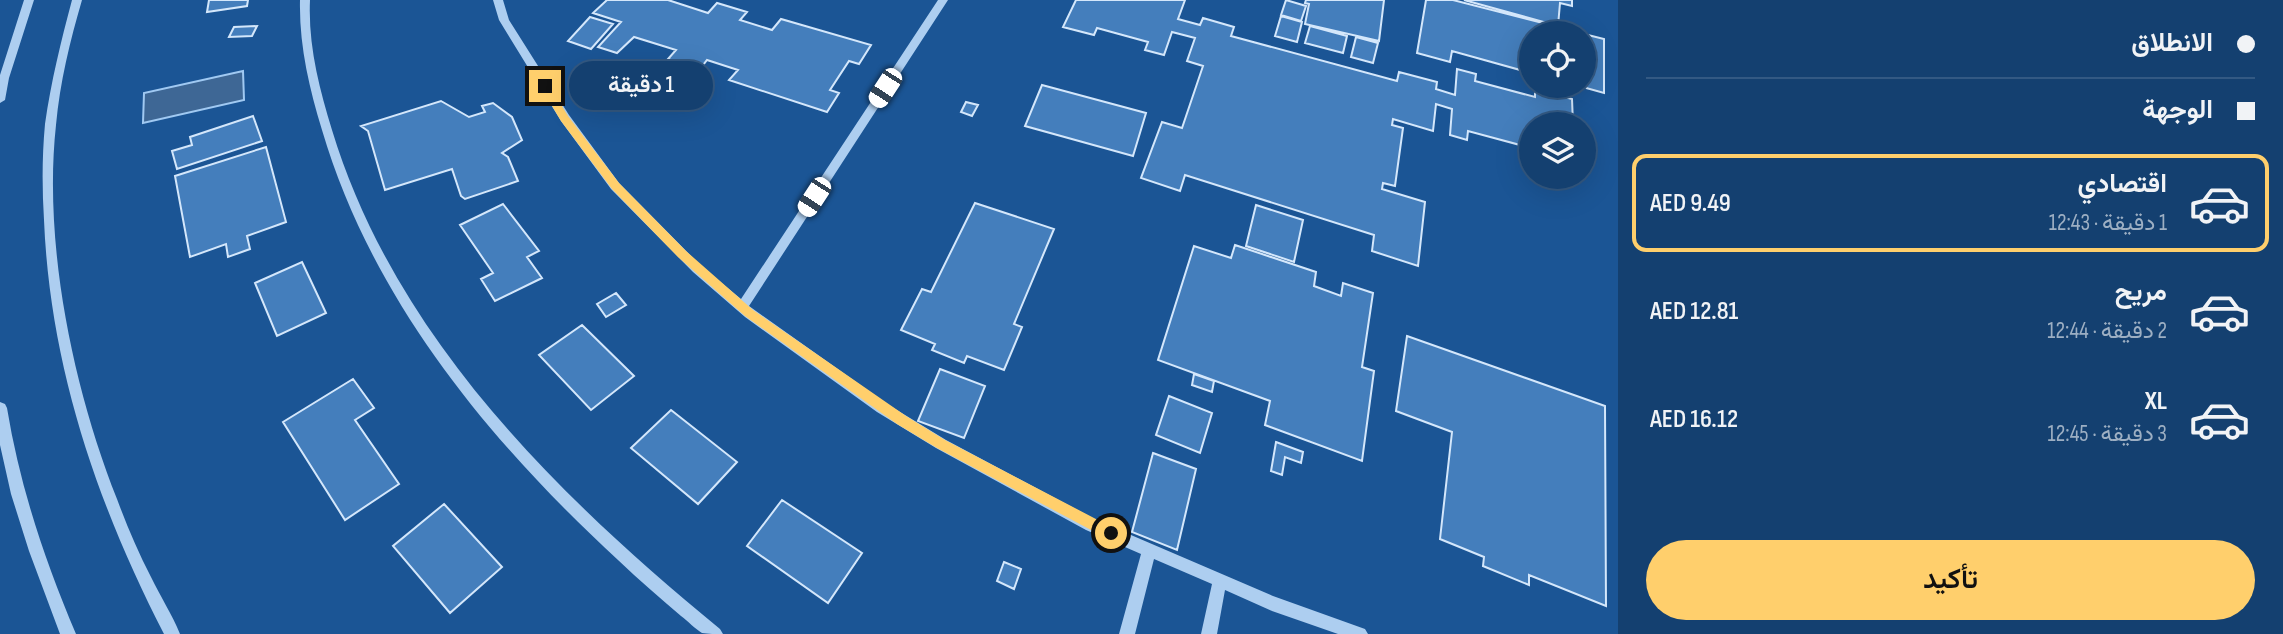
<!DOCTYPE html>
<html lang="ar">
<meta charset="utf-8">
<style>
:root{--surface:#144070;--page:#214b78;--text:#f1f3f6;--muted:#9dafc3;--line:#335983;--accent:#ffcf6c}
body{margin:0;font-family:"Sofia Sans Condensed",Vazirmatn,sans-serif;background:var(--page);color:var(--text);direction:rtl;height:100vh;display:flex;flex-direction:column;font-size:26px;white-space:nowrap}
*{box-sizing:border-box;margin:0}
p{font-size:23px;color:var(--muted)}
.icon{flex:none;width:38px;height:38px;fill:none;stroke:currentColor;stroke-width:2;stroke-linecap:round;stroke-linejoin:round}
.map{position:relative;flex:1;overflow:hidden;direction:ltr}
.side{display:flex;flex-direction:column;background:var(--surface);width:665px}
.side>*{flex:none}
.guide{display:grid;align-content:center;height:154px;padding:0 28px;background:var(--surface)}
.fabs{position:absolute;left:1519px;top:21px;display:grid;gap:14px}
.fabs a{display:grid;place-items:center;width:77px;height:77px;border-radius:50%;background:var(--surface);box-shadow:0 7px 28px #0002,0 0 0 2px var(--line);font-size:35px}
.end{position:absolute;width:32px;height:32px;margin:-16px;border:9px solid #ffcf6c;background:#111;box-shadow:0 0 0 4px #111}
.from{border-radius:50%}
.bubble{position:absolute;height:49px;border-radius:24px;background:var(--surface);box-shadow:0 7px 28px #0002,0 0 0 2px var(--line);font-size:23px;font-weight:600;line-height:49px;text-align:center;direction:rtl}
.car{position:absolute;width:21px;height:42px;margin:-21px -10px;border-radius:9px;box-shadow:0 0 5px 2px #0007;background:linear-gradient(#fff 24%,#345 0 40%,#fff 0 76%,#345 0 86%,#fff 0)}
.guide b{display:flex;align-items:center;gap:24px;height:66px;font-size:26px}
.guide b+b{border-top:2px solid var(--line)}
.guide i{width:18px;height:18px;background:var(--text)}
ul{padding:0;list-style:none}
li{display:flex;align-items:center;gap:21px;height:98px;margin:0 14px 10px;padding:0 14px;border:4px solid transparent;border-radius:14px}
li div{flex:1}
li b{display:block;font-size:26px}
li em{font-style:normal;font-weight:600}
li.on{border-color:var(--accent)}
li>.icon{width:63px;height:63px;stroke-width:1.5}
.button{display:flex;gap:14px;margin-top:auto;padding:14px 28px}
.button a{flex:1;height:80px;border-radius:42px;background:var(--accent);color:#111;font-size:28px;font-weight:600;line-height:80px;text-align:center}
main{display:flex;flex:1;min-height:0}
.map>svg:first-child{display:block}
.water{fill:#3e6795;stroke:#a0c9f2;stroke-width:2}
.building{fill:#447ebc;stroke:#d4e7fb;stroke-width:2}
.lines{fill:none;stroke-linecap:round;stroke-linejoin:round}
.minor{fill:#adcef0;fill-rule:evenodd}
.route{fill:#ffcf6c}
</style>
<main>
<section class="side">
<div class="guide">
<b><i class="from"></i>الانطلاق</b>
<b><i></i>الوجهة</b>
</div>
<ul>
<li class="on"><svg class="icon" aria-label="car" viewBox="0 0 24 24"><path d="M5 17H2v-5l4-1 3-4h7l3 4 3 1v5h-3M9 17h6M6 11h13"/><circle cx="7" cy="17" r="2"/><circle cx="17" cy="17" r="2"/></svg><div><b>اقتصادي</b><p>1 دقيقة · 12:43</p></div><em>AED 9.49</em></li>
<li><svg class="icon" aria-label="car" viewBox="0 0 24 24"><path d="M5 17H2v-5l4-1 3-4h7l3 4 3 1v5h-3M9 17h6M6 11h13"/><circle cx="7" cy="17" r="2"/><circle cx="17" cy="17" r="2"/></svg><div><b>مريح</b><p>2 دقيقة · 12:44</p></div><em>AED 12.81</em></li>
<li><svg class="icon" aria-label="car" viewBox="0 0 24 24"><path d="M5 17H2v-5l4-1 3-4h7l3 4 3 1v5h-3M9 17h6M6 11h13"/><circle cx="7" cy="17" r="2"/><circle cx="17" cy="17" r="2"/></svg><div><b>XL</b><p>3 دقيقة · 12:45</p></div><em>AED 16.12</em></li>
</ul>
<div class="button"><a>تأكيد</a></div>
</section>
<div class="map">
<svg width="1618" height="634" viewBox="0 0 1618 634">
<rect width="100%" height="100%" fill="#1b5595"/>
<path class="water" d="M243,71L244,100L143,123L144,93Z"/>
<path class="building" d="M209,0H248L247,6L207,12Z
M607,0H668L708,13L717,3L747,12L740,20L772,30L781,19L871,45L859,64L849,61L830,90L839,93L827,112L729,80L738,70L707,60L700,69L668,59L676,50L634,37L617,53L598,47L621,22L593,13Z
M1076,0H1185L1178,19L1200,25L1203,18L1234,27L1231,36L1397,81L1399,72L1437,82L1436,89L1455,95L1457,69L1476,74L1475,81L1535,97V89L1572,99L1573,124H1531V148L1468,131L1467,140L1450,135L1452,109L1436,104L1433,131L1393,119L1392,125L1403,128L1395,186L1383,183L1382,189L1425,202L1418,266L1372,251L1374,235L1185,175L1180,191L1141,178L1162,122L1182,128L1203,66L1187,61L1195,38L1172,32L1164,55L1145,50L1148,42L1097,28L1094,35L1063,27Z
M1286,0L1306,6L1301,21L1281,15Z
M1306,0H1384L1379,41L1305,24L1309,4L1305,3Z
M1426,0H1453L1582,33H1531V73L1452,51L1450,62L1417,53Z
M1464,0H1572V6L1560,3L1558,26Z
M1281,16L1302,22L1297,42L1275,36Z
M590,17L613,24L591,49L568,41Z
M257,26L252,36L229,37L234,27Z
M1310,26L1347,36L1343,53L1305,43Z
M1584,34L1604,39V93L1579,86H1584Z
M1356,37L1378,43L1373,63L1351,57Z
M1042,85L1146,113L1133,156L1025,126Z
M441,101L469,117L485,112L482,106L493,103L512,117L522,140L502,153L508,157L518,181L465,199L461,196L452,169L385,190L368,131L361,126Z
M966,102L978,105L972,116L961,112Z
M253,116L262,141L177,169L172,151L192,145L190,137Z
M266,147L286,222L247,236L250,249L228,257L226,244L190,257L175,176Z
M975,203L1054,229L1014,324L1022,327L1004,370L967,356L964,363L932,350L935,344L901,330L922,289L931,292Z
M503,204L539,251L527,257L542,278L495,301L481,279L493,273L460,225Z
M1256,205L1303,220L1294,262L1246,246Z
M1235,245L1316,272L1314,286L1341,296L1343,283L1373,293L1362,367L1374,371L1362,461L1265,425L1270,401L1158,360L1194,246L1231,258Z
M302,262L326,313L277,336L255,283Z
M616,293L626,305L606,317L597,304Z
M582,325L634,376L591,410L539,355Z
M1407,336L1605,406L1606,606L1529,575V585L1483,566L1484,557L1440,539L1452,432L1396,411Z
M940,369L985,386L964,438L918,421Z
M1194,374L1214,381L1212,392L1192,385Z
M353,379L374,408L355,420L399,484L345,520L283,422Z
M1169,396L1212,413L1200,453L1156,435Z
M671,410L737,462L698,504L631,448Z
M1276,442L1303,452L1301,463L1285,457L1282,475L1271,471Z
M1153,453L1196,469L1177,550L1132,532Z
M782,500L862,553L828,603L747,546Z
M444,504L502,567L450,613L393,546Z
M1004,562L1021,569L1014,589L997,581Z"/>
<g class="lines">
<path class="minor" d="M24,0H34L9,78L5,100L0,103V75Z
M72,0H82C70,41 60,82 56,125C43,244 73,388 117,499C127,526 138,552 151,577C160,596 172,614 180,634H164C97,504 50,366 44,220C42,188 42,156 45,124C51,82 61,41 72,0Z
M300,0H310C308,45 319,87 332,130C395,337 557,495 720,629L723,634C717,634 707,634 702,633C695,629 688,621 681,616C660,598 639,580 618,560C490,442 372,300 322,130C309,87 299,45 300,0Z
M493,0H503L509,20L569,115L619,183L701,266L741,299L938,0H948L749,306L887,404L946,440L1096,520L1273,596L1365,629L1368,634H1338L1272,611L1225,590L1217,634H1201L1212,584L1154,559L1135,634H1119L1141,554L1086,530L936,448L877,412L745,317L693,272L611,189L561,121L499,20Z
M0,402L5,404L7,408C20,487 45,561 76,634H60L29,551L11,494L0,445Z"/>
</g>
<path class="route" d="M541,83H548L568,116L619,183L686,251L753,310L906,416L945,440L1115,529V538H1106L937,448L897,424L745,316L678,257L612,189L561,121L540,86Z"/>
</svg>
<div class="fabs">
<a><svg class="icon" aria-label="locate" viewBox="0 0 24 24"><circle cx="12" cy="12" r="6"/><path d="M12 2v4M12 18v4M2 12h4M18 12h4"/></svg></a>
<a><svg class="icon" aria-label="layers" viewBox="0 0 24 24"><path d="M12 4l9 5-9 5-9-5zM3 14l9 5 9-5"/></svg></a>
</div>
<i class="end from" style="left:1111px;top:533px"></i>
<i class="end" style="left:545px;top:86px"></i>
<div class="bubble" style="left:569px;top:61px;width:144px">1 دقيقة</div>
<i class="car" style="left:885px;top:88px;rotate:213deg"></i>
<i class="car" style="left:814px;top:197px;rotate:213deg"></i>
</div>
</main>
